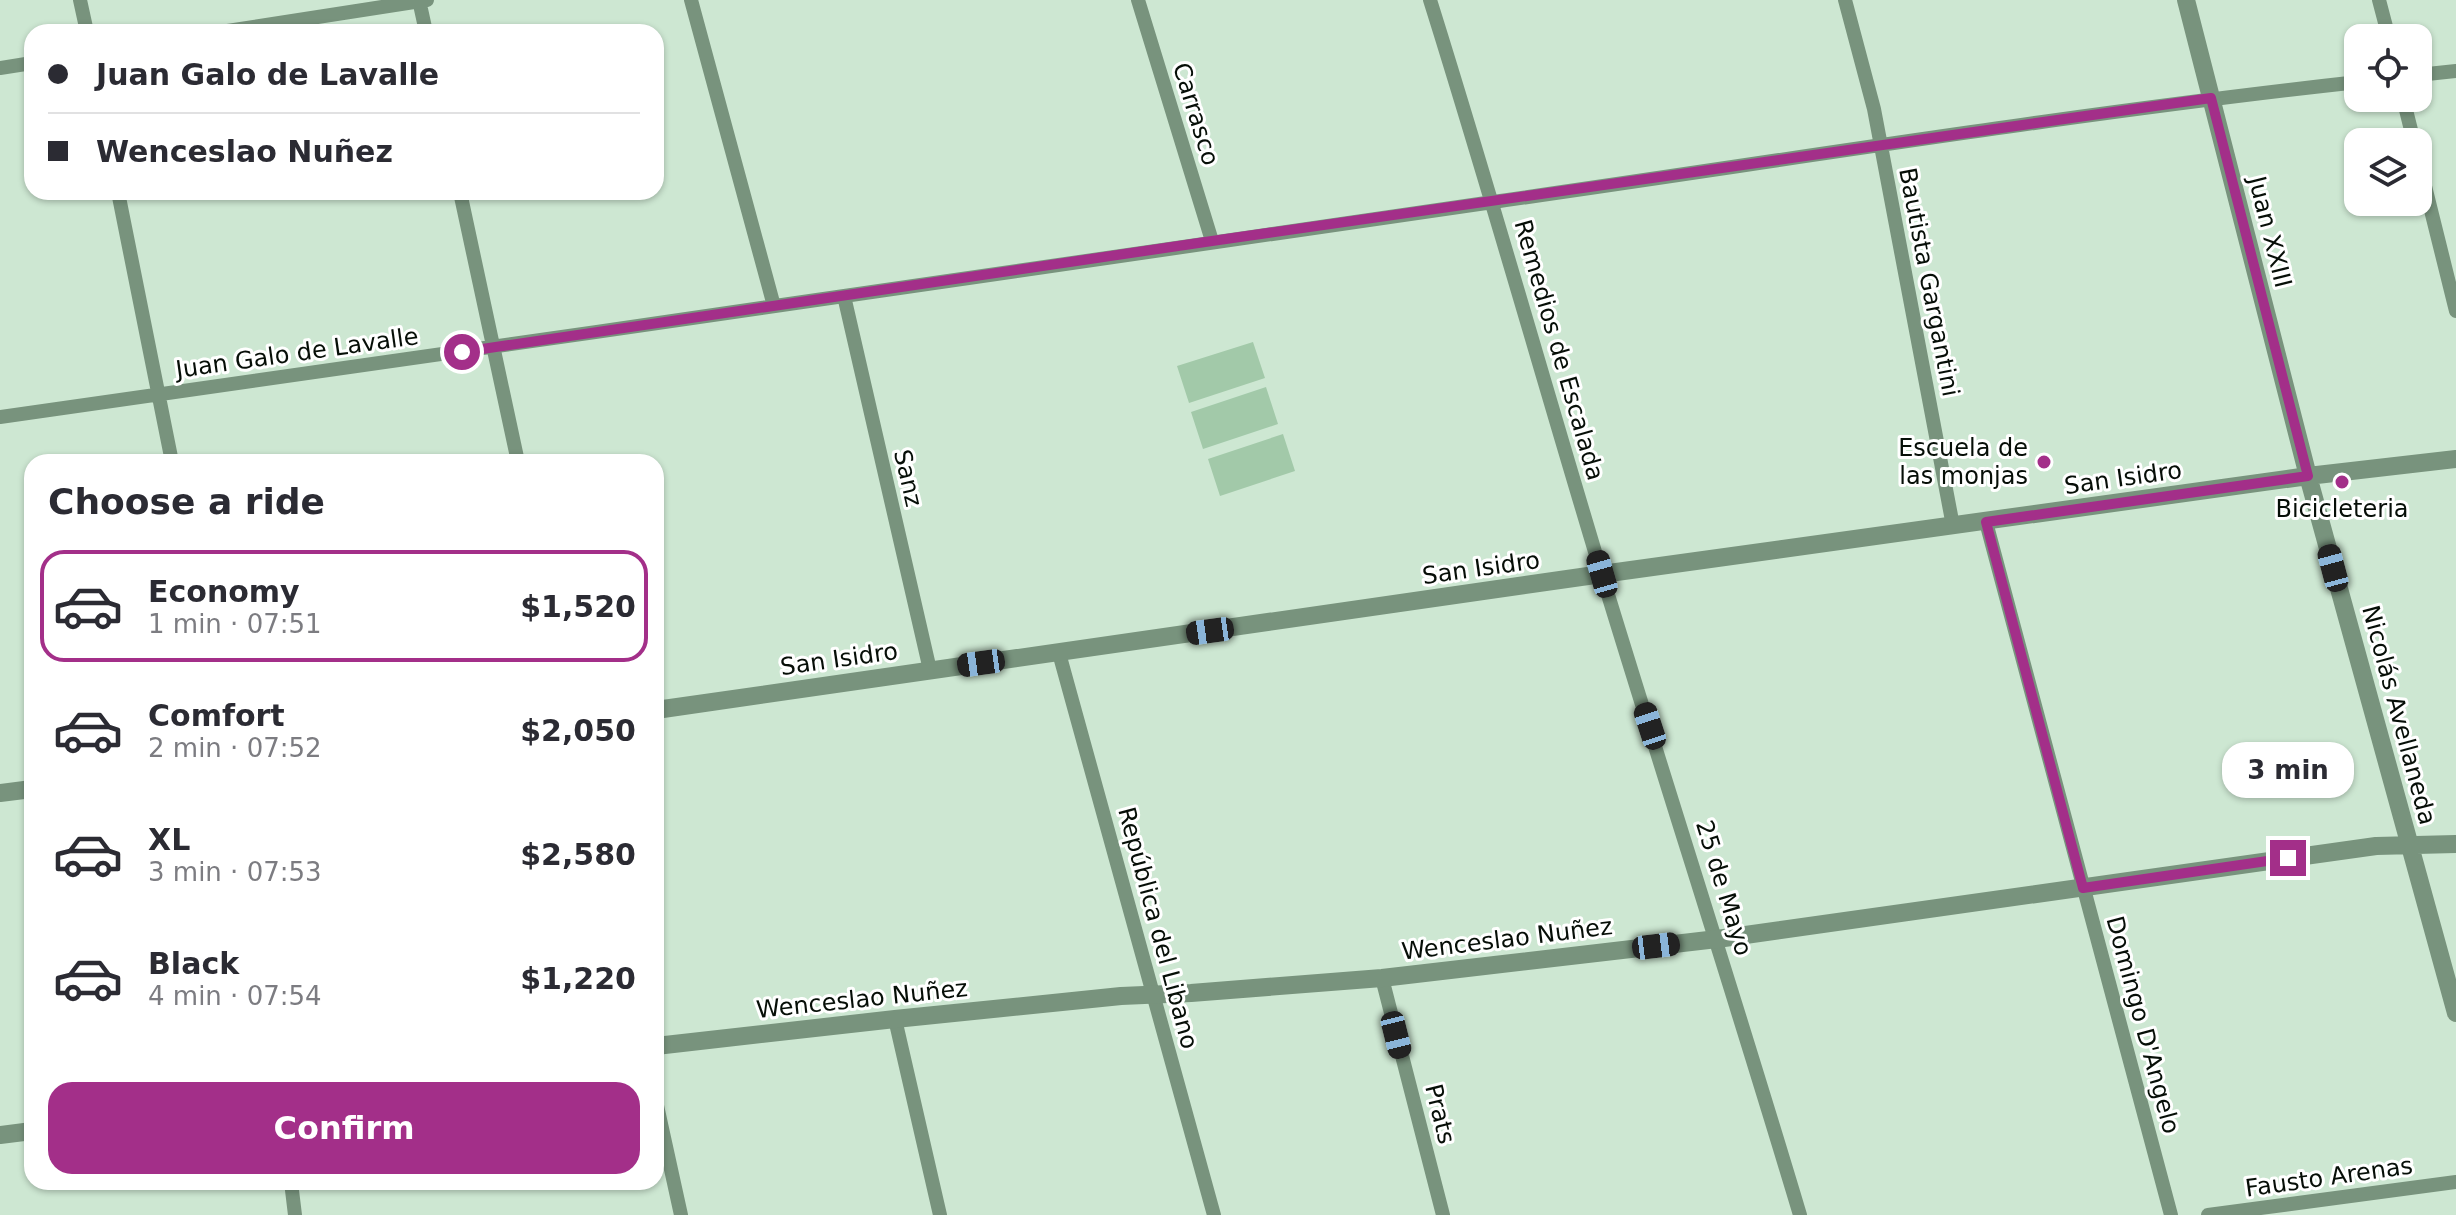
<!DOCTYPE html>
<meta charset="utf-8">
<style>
:root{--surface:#fff;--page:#f7f7f7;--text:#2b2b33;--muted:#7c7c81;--line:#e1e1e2;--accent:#a32f89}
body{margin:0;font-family:"DejaVu Sans",sans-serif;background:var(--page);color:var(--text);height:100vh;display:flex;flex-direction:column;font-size:30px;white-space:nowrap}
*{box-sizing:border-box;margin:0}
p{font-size:26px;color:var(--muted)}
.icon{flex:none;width:44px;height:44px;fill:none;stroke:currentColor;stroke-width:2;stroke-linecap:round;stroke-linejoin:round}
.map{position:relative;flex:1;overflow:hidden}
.drawer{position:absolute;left:24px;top:454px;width:640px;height:736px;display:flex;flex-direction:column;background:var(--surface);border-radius:24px;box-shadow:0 2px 6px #0004}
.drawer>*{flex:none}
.guide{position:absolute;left:24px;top:24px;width:640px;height:176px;border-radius:24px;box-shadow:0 2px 6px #0004;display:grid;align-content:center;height:176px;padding:0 24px;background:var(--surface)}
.tools{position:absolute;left:2344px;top:24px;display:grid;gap:16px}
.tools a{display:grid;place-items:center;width:88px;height:88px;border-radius:16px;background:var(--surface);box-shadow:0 2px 6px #0004;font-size:40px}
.end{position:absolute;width:36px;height:36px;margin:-18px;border:10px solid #a32f89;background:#fff;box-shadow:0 0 0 4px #fff}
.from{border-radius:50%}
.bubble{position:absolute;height:56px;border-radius:24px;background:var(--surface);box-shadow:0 2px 6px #0004;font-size:26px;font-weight:700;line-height:56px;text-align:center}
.car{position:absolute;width:24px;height:48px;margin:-24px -12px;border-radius:10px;box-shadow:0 0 6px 2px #0007;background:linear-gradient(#222 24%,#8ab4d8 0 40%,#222 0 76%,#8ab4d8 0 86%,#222 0)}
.guide b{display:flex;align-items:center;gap:28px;height:76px;font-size:30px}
.guide b+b{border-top:2px solid var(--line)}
.guide i{width:20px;height:20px;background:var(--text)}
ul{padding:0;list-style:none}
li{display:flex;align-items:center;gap:24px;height:112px;margin:0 16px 12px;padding:0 8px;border:4px solid transparent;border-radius:24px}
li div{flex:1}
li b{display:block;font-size:30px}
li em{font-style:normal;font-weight:700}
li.active{border-color:var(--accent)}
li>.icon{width:72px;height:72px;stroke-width:1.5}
h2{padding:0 24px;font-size:36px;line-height:96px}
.cta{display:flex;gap:16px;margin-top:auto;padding:16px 24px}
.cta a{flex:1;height:92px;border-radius:24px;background:var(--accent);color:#fff;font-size:32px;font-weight:700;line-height:92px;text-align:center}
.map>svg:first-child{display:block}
.park{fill:#a2c9a9}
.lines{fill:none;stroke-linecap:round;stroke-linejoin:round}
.minor{stroke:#78937d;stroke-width:14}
.tertiary{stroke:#78937d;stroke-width:18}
.route{stroke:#a32f89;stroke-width:10}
.poi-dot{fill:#a32f89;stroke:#fff;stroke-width:3}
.labels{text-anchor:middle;stroke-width:6;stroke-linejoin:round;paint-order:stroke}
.street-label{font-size:24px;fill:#060e07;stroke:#fff}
.poi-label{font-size:24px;fill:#060e07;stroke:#fff;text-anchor:end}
</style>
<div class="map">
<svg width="2456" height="1215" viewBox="0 0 2456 1215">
<rect width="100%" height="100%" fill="#cde7d2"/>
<path class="park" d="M1253,342L1265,378L1189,403L1177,366Z
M1266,387L1278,424L1203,449L1191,412Z
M1283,434L1295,471L1220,496L1208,459Z"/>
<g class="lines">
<path class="minor" d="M80,0L87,32
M419,0L426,32
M691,0L774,306
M1138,0L1212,241
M1430,0C1490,191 1544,383 1602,575C1667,788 1736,1001 1800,1215
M1845,0L1874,109L1953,526
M2379,0L2389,38
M221,32L427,0
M0,68L32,63
M2418,75L2456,71
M2403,98L2414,142
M2418,158L2456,311
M118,192L172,462
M460,192L518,462
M844,296L930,670
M0,417C498,347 995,274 1493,202C1781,161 2068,114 2358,82
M1986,522L2171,1215
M1059,653L1214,1215
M1382,978L1443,1215
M895,1019L940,1215
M656,1101L681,1215
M291,1182L295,1215
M2208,1215L2456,1182"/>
<path class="tertiary" d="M2186,0L2308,476L2456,1013
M656,710L1602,574L2308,476L2456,459
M0,793L32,789
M656,1046L895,1019L1121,996L1191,993L1382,978L1717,939L2376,846L2456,844
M0,1135L32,1131"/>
</g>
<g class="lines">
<path class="route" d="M462,352L1212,241L2211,98L2308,476L1986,522L2083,888L2288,858"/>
</g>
<g class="poi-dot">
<circle cx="2044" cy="462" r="8"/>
<circle cx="2342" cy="482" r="8"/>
</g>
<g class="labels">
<g class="street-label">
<text transform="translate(1196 114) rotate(73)" y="8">Carrasco</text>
<text transform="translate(2270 232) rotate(76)" y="8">Juan XXIII</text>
<text transform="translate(1929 282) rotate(79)" y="8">Bautista Gargantini</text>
<text transform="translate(1559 350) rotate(74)" y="8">Remedios de Escalada</text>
<text transform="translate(297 353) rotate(-8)" y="8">Juan Galo de Lavalle</text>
<text transform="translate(908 478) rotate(77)" y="8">Sanz</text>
<text transform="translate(2123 478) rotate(-8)" y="8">San Isidro</text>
<text transform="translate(1481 568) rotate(-8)" y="8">San Isidro</text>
<text transform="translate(839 659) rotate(-8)" y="8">San Isidro</text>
<text transform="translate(2399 715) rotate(75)" y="8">Nicolás Avellaneda</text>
<text transform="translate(1724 888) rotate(73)" y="8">25 de Mayo</text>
<text transform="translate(1158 928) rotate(75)" y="8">República del Libano</text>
<text transform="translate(1507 939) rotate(-7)" y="8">Wenceslao Nuñez</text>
<text transform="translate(862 999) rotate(-6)" y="8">Wenceslao Nuñez</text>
<text transform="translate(2143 1025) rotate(75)" y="8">Domingo D'Angelo</text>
<text transform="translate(1440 1114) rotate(76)" y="8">Prats</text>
<text transform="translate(2329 1177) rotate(-8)" y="8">Fausto Arenas</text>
</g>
<g class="poi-label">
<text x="2028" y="456">Escuela de<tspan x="2028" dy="28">las monjas</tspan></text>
<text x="2342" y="517" text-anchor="middle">Bicicleteria</text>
</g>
</g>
</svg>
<div class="tools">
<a><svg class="icon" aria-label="locate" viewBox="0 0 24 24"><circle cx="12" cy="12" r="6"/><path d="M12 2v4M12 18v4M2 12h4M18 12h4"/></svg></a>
<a><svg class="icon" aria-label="layers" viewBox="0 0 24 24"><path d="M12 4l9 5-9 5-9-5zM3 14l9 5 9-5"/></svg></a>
</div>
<i class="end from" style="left:462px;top:352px"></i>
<i class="end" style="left:2288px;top:858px"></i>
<div class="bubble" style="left:2222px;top:742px;width:132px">3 min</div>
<i class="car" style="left:2333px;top:568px;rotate:345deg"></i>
<i class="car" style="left:1602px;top:574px;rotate:344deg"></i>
<i class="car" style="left:1210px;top:631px;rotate:262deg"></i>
<i class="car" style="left:981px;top:663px;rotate:262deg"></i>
<i class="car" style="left:1650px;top:726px;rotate:342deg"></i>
<i class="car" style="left:1656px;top:946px;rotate:83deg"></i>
<i class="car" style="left:1396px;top:1035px;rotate:166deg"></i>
<div class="guide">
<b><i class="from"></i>Juan Galo de Lavalle</b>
<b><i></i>Wenceslao Nuñez</b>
</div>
<section class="drawer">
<h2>Choose a ride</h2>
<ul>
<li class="active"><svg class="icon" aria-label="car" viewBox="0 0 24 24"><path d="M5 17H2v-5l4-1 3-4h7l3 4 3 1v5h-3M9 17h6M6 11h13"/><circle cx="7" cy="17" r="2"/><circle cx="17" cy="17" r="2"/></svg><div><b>Economy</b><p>1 min · 07:51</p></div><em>$1,520</em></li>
<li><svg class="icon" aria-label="car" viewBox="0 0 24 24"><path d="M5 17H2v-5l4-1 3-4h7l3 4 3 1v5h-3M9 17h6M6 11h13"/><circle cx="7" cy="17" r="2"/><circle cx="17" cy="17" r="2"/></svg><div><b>Comfort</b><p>2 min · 07:52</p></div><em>$2,050</em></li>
<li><svg class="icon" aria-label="car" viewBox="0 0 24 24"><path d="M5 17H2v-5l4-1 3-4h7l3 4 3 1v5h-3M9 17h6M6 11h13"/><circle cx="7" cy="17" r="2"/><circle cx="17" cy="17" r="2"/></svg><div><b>XL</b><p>3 min · 07:53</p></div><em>$2,580</em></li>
<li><svg class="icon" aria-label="car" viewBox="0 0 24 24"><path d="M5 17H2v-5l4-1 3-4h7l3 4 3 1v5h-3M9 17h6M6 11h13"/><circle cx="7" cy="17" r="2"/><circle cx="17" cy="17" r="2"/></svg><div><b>Black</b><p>4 min · 07:54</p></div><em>$1,220</em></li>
</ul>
<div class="cta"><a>Confirm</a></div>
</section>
</div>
